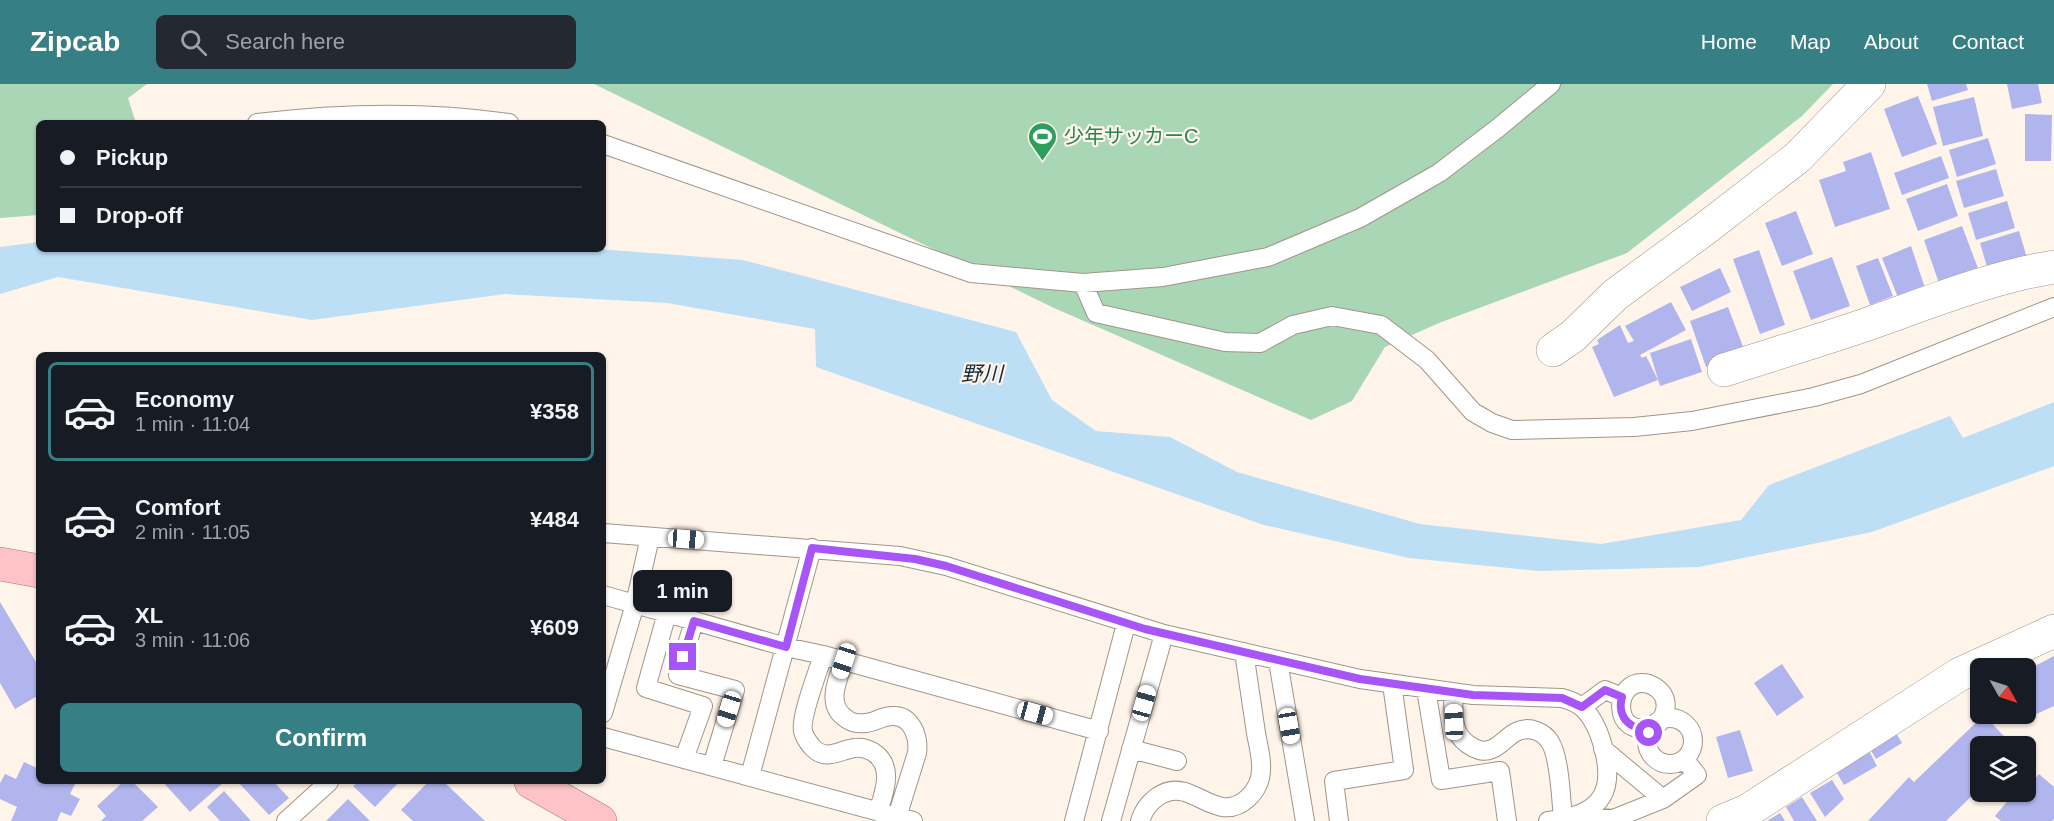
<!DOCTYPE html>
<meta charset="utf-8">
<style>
:root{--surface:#171b24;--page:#242831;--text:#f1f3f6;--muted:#9ea1a6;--line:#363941;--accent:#367f84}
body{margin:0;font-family:Arial,"Noto Sans JP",sans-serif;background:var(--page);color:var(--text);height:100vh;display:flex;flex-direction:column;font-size:22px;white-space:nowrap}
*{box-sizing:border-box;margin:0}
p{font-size:20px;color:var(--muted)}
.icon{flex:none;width:33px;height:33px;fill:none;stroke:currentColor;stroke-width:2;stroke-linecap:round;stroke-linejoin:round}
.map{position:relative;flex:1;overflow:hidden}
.side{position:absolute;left:36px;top:268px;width:570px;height:432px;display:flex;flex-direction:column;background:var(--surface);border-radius:9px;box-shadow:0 2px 4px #0004}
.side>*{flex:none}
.top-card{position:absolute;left:36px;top:36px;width:570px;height:132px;border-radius:9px;box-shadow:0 2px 4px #0004;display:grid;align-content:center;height:132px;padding:0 24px;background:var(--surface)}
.needle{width:39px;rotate:129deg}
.buttons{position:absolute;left:1970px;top:574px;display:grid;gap:12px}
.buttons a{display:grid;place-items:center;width:66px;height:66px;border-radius:9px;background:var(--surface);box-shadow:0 2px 4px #0004;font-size:30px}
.end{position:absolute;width:27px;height:27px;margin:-14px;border:8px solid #a855f7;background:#fff;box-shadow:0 0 0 3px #fff}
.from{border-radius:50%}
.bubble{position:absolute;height:42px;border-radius:9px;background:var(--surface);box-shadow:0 2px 4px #0004;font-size:20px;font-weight:600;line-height:42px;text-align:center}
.car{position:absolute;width:18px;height:36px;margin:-18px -9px;border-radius:8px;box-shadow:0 0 4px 2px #0007;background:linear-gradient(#fff 24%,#345 0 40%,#fff 0 76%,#345 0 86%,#fff 0)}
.top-card b{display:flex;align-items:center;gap:21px;height:57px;font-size:22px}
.top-card b+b{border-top:2px solid var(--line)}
.top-card i{width:15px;height:15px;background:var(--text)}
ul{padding:10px 0 0;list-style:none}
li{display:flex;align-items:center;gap:18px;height:99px;margin:0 12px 9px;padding:0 12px;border:3px solid transparent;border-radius:9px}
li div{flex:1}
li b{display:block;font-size:22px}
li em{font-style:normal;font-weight:600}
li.current{border-color:var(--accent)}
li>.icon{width:54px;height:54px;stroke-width:1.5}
.primary-button{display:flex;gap:12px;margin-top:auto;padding:12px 24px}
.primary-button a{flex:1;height:69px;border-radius:9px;background:var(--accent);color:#fff;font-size:24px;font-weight:600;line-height:69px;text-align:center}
header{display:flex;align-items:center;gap:36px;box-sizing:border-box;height:84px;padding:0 30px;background:var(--accent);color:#fff}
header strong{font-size:28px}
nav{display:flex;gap:33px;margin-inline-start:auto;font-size:21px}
.search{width:420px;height:54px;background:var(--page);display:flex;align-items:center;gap:15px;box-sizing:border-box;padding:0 21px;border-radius:9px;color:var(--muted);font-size:22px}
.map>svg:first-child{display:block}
.green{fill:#a9d6b4}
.water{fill:#bddff6}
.building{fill:#b1b5ed}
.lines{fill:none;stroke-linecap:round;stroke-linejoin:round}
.service-casing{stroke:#a19589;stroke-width:20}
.minor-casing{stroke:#a19589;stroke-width:34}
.primary-casing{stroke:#b07072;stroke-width:34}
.service{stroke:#fff;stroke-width:18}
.minor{stroke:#fff;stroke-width:33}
.primary{stroke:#fdc3c6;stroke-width:33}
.route{stroke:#a855f7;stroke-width:8}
.labels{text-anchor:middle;stroke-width:4.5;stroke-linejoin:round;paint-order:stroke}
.leisure-label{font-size:20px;fill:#27864d;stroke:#fff4ea;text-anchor:start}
.water-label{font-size:21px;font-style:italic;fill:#132d3d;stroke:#fff4ea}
</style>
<header>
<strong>Zipcab</strong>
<div class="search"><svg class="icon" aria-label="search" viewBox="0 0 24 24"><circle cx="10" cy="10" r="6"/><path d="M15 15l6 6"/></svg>Search here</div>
<nav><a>Home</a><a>Map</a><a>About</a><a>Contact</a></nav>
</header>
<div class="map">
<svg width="2054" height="737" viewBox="0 0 2054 737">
<rect width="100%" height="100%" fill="#fff4ea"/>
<path class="green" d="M0,0H147L128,14L136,39H39V131L0,134Z
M594,0H1833L1802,32L1627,169L1439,239L1385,263L1352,317L1311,336L1054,224Z"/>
<path class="water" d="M39,158V165H598L743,176L1016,248L1052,316L1096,347L1170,353L1237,388L1420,440L1601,460L1741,436L1769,401L1950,332L1963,354L2054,318V382L1872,448L1699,483L1539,487L1409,474L1264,441L816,283L815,245L667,219L505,210L312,236L58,193L0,210V163Z"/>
<path class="building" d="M1927,0H1966L1968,6L1932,17Z
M2007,0H2038L2042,19L2012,25Z
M1918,12L1937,60L1902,73L1884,25Z
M1974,13L1983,52L1943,62L1933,23Z
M2025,30L2052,31L2051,77H2025Z
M1988,54L1996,80L1957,93L1949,66Z
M1871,68L1890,125L1835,143L1819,96L1846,87L1843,78Z
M1941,72L1949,94L1902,111L1894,89Z
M1996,85L2004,112L1964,124L1956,97Z
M1947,100L1958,132L1918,147L1906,115Z
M2007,117L2015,144L1976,156L1968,129Z
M1796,127L1813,170L1782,182L1765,139Z
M1962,142L1979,187L1940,202L1924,156Z
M2019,147L2027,174L1988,186L1980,159Z
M1911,162L1925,204L1899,216L1882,174Z
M1759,166L1785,241L1760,250L1733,175Z
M1832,173L1850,222L1811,236L1793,187Z
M1878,174L1893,212L1870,221L1856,182Z
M1720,184L1731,208L1692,227L1680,203Z
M1671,218L1686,246L1640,271L1642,274L1646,272L1658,296L1614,313L1592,263L1599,260L1597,256L1620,241L1628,259L1634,257L1625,242Z
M1728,223L1745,268L1706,283L1690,237Z
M1691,255L1702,288L1660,302L1650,269Z
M0,518L39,583V611L15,625L0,599Z
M2054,572V622L2034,631L2032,627L2028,629L2025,623V587Z
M1782,580L1804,613L1777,632L1754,599Z
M1984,631L2014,663H1980V704L1946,737H1868L1909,693L1914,698Z
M1740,646L1753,687L1728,694L1716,653Z
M1895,647L1902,659L1876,675L1869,663Z
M1868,665L1877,682L1844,701L1834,684Z
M24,678L39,685V698H76L70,710L80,715L71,732L61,728L57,737H11L17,723L0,715V699L5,690L16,695Z
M2039,690L2054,703V735L2052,737H2001L1995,732L2011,713L2016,717Z
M1832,696L1844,715L1825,733L1810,709Z
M123,698H133L158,723L142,737H101L106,732L97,722Z
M163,698H224L190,728Z
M238,698H274L289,714L269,731Z
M358,698H399L375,723L353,702Z
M428,698H444L485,737H413L401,726Z
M224,707L251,737H220L207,723Z
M1802,713L1817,737H1794L1786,723Z
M348,715L370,737H326Z
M1780,729L1785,737H1767Z"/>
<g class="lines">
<defs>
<path id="service" d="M257,39C340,29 426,27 509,39
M603,60L971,189L1083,199L1163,193L1268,173L1360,134L1439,89L1498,44L1551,0
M1083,199L1096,229L1225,258L1260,259L1293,241L1332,232L1381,241L1427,276L1473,328L1492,339L1512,346L1634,343L1692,337L1814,313L1861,300L2054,223
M603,449L900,472L946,482L1164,550L1360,595L1473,611L1562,614C1570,616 1577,619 1583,624C1601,642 1615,690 1602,712C1591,731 1567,734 1548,737
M603,511L786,563L823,571L1099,647
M667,529L646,604L703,622L684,675
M694,537L678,591L735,606L712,682
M823,571C818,588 800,633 803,647C804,653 808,658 812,663C826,678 839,666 855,664C861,663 868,665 873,668C895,682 884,709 878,728
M844,577C838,595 826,619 844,633C851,639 857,640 866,639C875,638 883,632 892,632C912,631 919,653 917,669L897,733
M1278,577L1305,737
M1426,605L1441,696L1500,687L1507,737
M1453,608C1454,632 1450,652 1474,664C1481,667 1485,668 1492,665C1502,661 1508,651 1518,647C1530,642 1544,648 1550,658C1560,673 1561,716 1563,735
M1582,623L1605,606L1622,613
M603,629L635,520L650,453
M1647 657a23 23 0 1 1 46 0a23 23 0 1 1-46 0Z
M1654,642C1610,658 1612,590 1649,600C1654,602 1660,606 1663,611C1668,620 1665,630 1660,638
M603,653L913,737
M1131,665L1177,677
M1603,665L1663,715
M750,692L812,464
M1578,732L1613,735L1663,715L1697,691L1684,675
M286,737L329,698
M1074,737L1126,540
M1111,737L1164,550
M1140,737C1146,718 1164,702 1185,708C1207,715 1225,735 1248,714C1256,707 1261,696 1261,686C1262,674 1258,661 1256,649C1252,622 1248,595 1244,568
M1339,737L1334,697L1404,686L1392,600"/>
<path id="minor" d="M1553,266L1573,252L1615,211L1706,144L1798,73L1869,0
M1724,286C1771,271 1818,257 1865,241C1925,220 1991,193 2054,183
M1723,737L1747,727L1960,590L2054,547"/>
<path id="primary" d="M0,480L39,487
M531,698L600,737"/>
</defs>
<use href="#service" class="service-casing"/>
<use href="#minor" class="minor-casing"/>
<use href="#primary" class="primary-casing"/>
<use href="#service" class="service"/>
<use href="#minor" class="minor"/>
<use href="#primary" class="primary"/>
</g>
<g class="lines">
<path class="route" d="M683,573L694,537L786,563L812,464L915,475L946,482L1145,545L1360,595L1473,611L1562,614L1582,623L1605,606L1622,613C1616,634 1633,650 1654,642L1649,649"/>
</g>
<defs>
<symbol id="stadium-pin" viewBox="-11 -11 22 30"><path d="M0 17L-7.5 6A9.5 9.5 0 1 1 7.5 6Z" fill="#2e9e5b" stroke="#fff4ea"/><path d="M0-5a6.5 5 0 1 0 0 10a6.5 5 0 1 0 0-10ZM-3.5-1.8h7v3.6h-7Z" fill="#fff"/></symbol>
</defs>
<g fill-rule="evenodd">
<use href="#stadium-pin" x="1026" y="36" width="33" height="45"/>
</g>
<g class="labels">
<g class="leisure-label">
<text x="1064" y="59">少年サッカーC</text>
</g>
<g class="water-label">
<text x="982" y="297">野川</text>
</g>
</g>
</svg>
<div class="buttons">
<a><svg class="needle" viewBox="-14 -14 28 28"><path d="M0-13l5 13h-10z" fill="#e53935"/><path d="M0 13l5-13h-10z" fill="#9ea1a6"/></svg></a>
<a><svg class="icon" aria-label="layers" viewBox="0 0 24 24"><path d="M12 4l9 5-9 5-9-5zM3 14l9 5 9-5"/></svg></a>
</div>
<i class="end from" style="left:1649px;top:649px"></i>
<i class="end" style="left:683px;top:573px"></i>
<div class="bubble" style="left:633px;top:486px;width:99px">1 min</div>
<i class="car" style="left:686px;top:455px;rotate:94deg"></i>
<i class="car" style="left:844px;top:577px;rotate:198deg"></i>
<i class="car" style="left:1144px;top:619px;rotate:16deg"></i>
<i class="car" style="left:729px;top:625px;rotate:197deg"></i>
<i class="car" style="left:1035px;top:629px;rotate:105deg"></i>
<i class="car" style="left:1454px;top:638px;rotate:358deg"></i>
<i class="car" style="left:1289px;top:642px;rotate:170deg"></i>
<div class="top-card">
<b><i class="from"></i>Pickup</b>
<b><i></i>Drop-off</b>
</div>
<section class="side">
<ul>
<li class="current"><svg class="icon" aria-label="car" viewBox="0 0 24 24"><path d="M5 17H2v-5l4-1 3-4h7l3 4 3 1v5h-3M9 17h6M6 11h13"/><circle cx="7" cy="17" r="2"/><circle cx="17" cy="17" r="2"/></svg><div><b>Economy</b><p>1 min · 11:04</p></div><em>¥358</em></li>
<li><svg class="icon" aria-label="car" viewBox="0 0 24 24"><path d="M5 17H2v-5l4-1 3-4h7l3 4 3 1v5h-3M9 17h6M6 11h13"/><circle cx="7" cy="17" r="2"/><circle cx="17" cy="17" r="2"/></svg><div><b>Comfort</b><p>2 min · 11:05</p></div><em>¥484</em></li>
<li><svg class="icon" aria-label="car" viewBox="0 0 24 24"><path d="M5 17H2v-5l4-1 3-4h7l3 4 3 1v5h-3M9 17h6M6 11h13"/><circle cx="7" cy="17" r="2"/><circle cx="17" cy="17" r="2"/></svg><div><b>XL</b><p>3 min · 11:06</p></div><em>¥609</em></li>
</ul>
<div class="primary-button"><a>Confirm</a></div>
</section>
</div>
